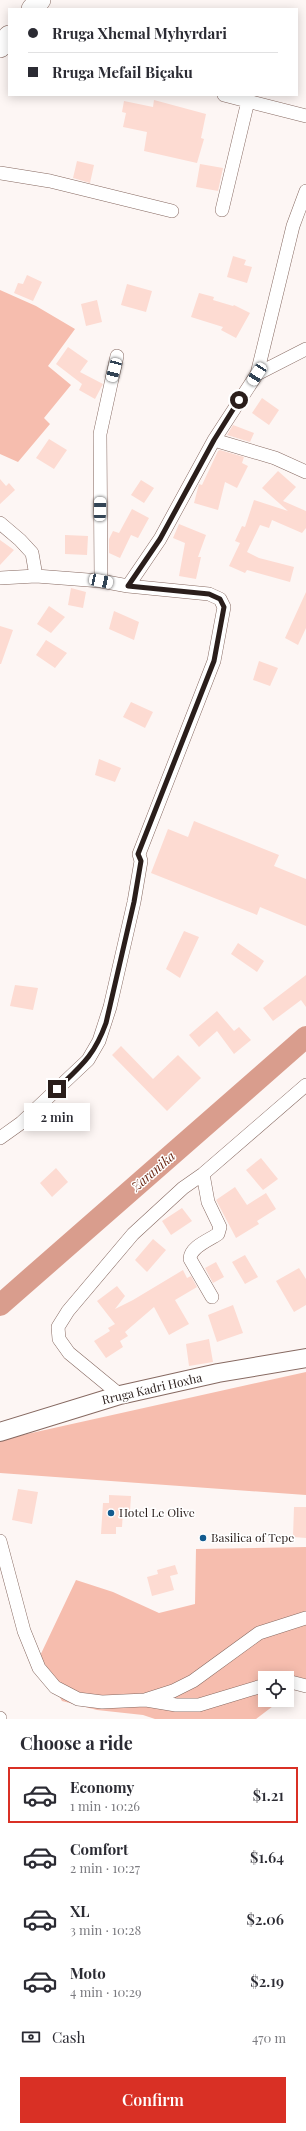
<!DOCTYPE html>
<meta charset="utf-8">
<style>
:root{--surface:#fff;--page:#f7f7f7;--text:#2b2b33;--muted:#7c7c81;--line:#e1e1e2;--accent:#d93025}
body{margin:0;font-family:"Playfair Display",serif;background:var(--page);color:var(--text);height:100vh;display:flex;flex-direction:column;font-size:15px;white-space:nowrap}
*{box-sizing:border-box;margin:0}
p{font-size:13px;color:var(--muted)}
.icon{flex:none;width:22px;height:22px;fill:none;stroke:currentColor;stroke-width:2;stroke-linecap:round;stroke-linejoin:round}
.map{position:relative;height:1719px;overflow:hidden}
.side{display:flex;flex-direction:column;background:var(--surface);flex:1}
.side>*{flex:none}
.banner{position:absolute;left:8px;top:8px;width:290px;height:88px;border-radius:0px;box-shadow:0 2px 10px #0003;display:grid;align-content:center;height:88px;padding:0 20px;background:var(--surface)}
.buttons{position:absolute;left:258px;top:1671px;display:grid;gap:8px}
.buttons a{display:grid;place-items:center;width:36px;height:36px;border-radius:0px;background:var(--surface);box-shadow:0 2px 10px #0003;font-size:20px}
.end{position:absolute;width:18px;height:18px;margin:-9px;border:5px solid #2a1e1b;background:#fff;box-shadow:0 0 0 2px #fff}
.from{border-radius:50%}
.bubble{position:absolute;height:28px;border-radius:0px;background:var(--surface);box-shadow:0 2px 10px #0003;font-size:13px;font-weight:600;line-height:28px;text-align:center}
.car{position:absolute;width:12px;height:24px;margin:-12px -6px;border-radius:5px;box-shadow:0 0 3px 1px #0007;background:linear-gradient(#fff 24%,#345 0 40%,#fff 0 76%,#345 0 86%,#fff 0)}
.banner b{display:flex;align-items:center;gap:14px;height:38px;font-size:15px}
.banner b+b{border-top:1px solid var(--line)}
.banner i{width:10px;height:10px;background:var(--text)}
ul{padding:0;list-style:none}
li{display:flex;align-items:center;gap:12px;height:56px;margin:0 8px 6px;padding:0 12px;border:2px solid transparent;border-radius:0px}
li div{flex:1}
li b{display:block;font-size:15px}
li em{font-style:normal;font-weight:600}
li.selected{border-color:var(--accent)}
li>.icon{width:36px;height:36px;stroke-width:1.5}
h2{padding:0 20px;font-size:18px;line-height:48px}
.pay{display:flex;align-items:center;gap:10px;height:44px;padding:0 20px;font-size:15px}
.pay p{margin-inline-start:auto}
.cta{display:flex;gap:8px;margin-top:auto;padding:8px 20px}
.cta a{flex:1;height:46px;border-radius:0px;background:var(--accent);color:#fff;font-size:16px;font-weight:600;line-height:46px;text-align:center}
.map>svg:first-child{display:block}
.green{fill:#f6bdae}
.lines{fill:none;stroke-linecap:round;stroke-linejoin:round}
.river{stroke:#d99d8d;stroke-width:22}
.building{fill:#fddbd2}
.minor-casing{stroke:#866961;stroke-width:14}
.secondary-casing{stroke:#866961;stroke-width:20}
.primary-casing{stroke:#866961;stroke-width:22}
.minor{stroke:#fff;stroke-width:13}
.secondary{stroke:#fff;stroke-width:18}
.primary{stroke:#fff;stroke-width:21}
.route{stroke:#2a1e1b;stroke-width:5}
.poi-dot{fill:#125a8e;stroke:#fff;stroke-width:1.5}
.labels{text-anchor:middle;stroke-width:3;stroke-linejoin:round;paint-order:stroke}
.street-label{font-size:12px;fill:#2a1e1b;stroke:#fff}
.poi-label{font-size:12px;fill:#2a1e1b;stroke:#fff;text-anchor:start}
.water-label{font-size:13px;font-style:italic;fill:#661f0a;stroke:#fff}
</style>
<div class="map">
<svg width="306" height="1719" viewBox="0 0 306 1719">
<rect width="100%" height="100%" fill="#fdf6f4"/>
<path class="green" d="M0,290L36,306L75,329L48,366L71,385L44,418L50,424L18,462L0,454Z
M306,1372V1495L0,1473V1440Z
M306,1547V1681L287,1696V1678H265V1700H281L256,1719H155L143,1715L97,1710L62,1701L38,1660L76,1580L113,1592L159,1613L195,1604L196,1549Z"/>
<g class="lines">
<path class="river" d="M0,1305L306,1037"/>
</g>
<path class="building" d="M154,100L206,114L201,138L204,139L197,163L144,151L147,132L123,127L126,113L122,112L124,101L153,107Z
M77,161L94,165L90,183L73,178Z
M200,164L223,168L218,191L196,187Z
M233,256L246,260L244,265L252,267L247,283L227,277Z
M27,275L42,282L33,301L14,293L18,283L23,284Z
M127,284L152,291L146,312L121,305Z
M199,293L214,297L213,300L233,306L234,305L250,313L236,338L221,330L223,327L191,317Z
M97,300L102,322L86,326L81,304Z
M68,347L88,361L80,372L103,384L95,399L79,390L82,384L56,364Z
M262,398L279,410L269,425L252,413Z
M233,425L254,433L250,442L227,435Z
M49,439L67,450L54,469L36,458Z
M220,450L244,457L242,463L248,466L237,488L225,482L218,510L194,503L199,484L202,485L218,451Z
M278,471L296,487L283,501L306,511V528L302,533L272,520L269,528L260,525L247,552L259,558L294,567L290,582L247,570L245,573L229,566L240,543L235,541L242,526L245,527L254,500L288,511L262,488Z
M0,479L6,486L9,483L15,490L0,504Z
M141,480L154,488L144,503L131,495Z
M132,509L149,518L138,538L131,535L120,558L109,553V539L113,531L119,533Z
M179,524L206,535L198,557H201L196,579L179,576L185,543L173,538Z
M65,535L88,536L87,555L65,554Z
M0,540L14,550L0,565Z
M71,588L86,592L83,608L68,605Z
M306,592V628L298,645L285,638Z
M49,606L65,617L51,633L37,624Z
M114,611L139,622L134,640L109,629Z
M0,626L13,630L1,664H0Z
M46,640L67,653L55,668L36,655Z
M259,661L278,668L270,686L253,680Z
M131,702L153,712L145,728L123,717Z
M99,759L121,768L115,782L95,775Z
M194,821L279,855L274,866L306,879V926L260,907L257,915L151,873L168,829L188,837Z
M184,931L199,937L180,978L166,969Z
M238,943L264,961L257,972L231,954Z
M306,975V1007L301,1000L273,1021L263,1008Z
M15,985L38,988L33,1010L10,1006Z
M217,1011L234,1031L239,1027L251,1040L234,1054L217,1031L199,1047L189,1035Z
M121,1046L153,1079L178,1055L201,1078L167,1111L112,1055Z
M261,1158L278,1179L263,1190L246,1170Z
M56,1168L68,1182L52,1197L40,1183Z
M235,1187L247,1205L266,1193L276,1209L257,1221L259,1224L236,1238L216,1200Z
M182,1208L192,1221L171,1235L162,1221Z
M153,1239L166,1250L147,1272L135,1260Z
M245,1255L258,1277L245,1284L232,1262Z
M216,1262L224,1277L213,1283L205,1268Z
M299,1268L306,1279V1305L294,1312L276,1281Z
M183,1270L187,1278L191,1276L197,1287L175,1300L189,1324L169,1335L154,1307L125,1332L128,1336L120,1341L123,1347L106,1358L94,1341L110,1331L108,1328L115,1324L97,1301L117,1286L125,1296L115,1309L133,1300Z
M233,1305L243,1333L217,1342L208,1315Z
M209,1339L213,1362L189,1366L186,1344Z
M18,1489L38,1492L32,1524L12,1520Z
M109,1495L131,1496L130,1511H123L122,1527H116V1534H101L103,1503H109Z
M294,1507H306V1538L293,1537Z
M175,1565L178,1574L170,1576L174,1590L152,1596L147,1577L158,1574L157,1570Z"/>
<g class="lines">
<defs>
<path id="minor" d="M224,95L306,116
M0,173L50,181L172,211
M222,210L248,101
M257,374L306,349
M214,440L275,458L306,472
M0,523L20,540L32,553L36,576
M0,578L36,576L101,581L128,586L209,594L220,599L224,607L214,661L139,854L141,861L134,902L110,1007L99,1041L88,1060L21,1123L0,1138
M101,581L100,434L117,356
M128,586L160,539L214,440L257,374L293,226L306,191
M203,1174L208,1202L220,1227L218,1234C209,1240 190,1247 190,1259L212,1297
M120,1395L69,1353L59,1339L58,1327L68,1311L133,1234L183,1188L203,1174L306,1085
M0,1541L24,1631L39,1668L55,1687L78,1699L102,1702L145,1700L173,1691L193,1681L259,1633L306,1618
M287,1681L306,1686
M146,1700L176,1705H199L265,1685
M0,1718V1719"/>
<path id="secondary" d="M0,1432L120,1395L218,1373L306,1358"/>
<path id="primary" d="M32,9L40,0
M0,47L9,36"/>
</defs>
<use href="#minor" class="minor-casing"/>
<use href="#secondary" class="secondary-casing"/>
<use href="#primary" class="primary-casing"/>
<use href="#minor" class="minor"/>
<use href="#secondary" class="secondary"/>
<use href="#primary" class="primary"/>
</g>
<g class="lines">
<path class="route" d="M57,1089C82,1065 94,1056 106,1023L134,902L141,861L138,854L214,661L224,607L220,599L209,594L128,586L160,539L214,440L239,400"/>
</g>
<g class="poi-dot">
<circle cx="111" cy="1513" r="4"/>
<circle cx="203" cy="1538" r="4"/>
</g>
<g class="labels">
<g class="street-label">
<text transform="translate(152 1389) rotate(-13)" y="4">Rruga Kadri Hoxha</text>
</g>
<g class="poi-label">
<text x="119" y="1517">Hotel Le Olive</text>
<text x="211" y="1542">Basilica of Tepe</text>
</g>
<g class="water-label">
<text transform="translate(153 1171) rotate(-41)" y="5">Zaranika</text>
</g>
</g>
</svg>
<div class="buttons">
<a><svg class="icon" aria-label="locate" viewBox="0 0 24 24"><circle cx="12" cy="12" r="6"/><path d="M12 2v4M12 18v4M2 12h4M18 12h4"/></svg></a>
</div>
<i class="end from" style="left:239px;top:400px"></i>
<i class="end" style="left:57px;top:1089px"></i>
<div class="bubble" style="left:24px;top:1103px;width:66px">2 min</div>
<i class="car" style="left:114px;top:370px;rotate:195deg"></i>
<i class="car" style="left:257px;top:374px;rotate:213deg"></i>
<i class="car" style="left:100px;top:509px;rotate:1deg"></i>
<i class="car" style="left:101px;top:581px;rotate:102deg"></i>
<div class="banner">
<b><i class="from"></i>Rruga Xhemal Myhyrdari</b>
<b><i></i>Rruga Mefail Biçaku</b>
</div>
</div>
<section class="side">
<h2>Choose a ride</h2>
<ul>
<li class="selected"><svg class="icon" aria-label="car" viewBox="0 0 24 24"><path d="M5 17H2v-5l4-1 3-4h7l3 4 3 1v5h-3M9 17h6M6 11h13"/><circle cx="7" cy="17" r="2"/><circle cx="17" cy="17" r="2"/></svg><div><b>Economy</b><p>1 min · 10:26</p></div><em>$1.21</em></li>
<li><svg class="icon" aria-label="car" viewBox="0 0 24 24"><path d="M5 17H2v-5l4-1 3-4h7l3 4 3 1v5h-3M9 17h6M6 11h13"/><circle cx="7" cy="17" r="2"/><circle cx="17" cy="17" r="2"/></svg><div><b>Comfort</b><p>2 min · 10:27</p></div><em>$1.64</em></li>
<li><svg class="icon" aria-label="car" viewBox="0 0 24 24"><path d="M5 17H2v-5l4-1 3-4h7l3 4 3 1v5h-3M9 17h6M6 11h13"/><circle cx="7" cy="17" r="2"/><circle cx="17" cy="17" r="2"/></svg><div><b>XL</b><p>3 min · 10:28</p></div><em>$2.06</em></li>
<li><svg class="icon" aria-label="car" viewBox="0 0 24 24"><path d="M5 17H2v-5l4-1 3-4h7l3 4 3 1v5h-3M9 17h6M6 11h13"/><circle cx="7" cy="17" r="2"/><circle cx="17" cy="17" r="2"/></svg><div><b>Moto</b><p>4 min · 10:29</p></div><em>$2.19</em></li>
</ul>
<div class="pay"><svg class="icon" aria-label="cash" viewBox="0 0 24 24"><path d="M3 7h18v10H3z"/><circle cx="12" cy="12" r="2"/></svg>Cash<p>470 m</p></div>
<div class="cta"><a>Confirm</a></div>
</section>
